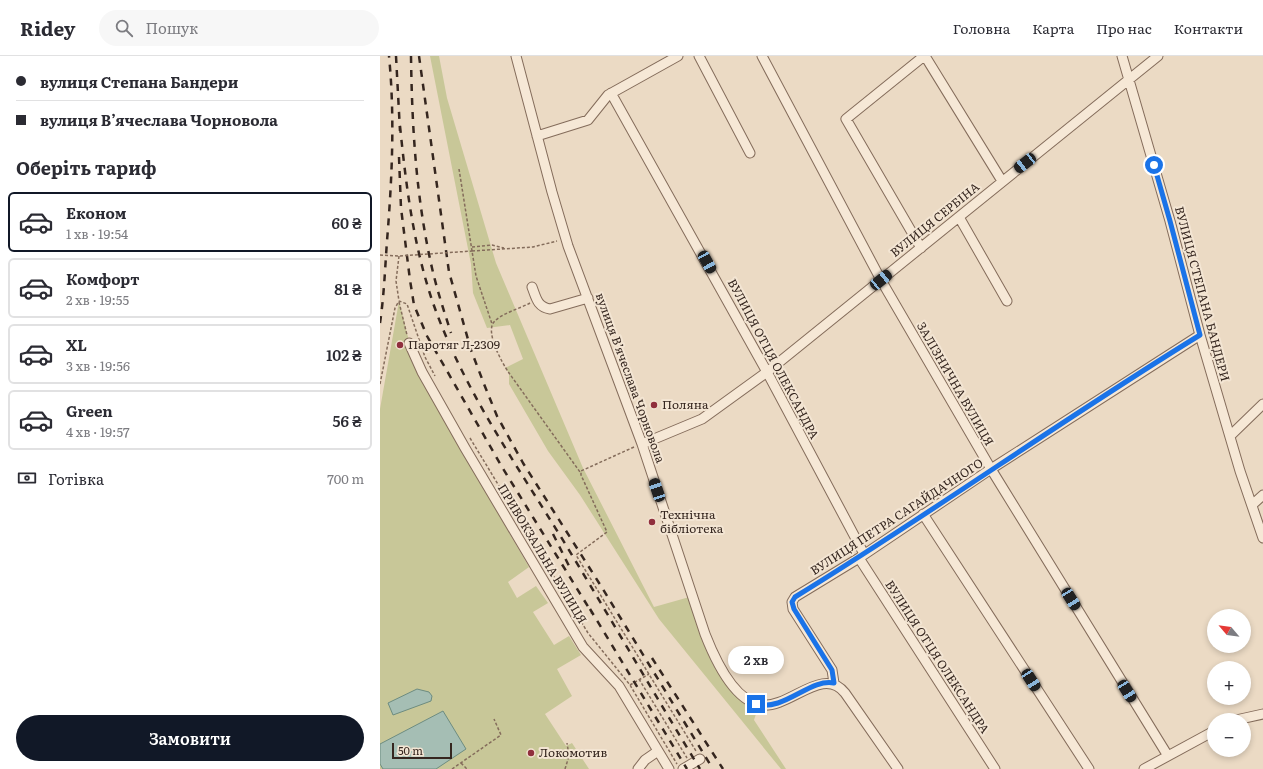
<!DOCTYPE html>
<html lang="uk">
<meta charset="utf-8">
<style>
:root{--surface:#fff;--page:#f7f7f7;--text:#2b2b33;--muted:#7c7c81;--line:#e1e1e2;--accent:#111827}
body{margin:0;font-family:Literata,serif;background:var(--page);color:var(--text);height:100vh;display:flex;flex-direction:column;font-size:15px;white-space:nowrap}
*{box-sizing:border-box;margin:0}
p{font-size:13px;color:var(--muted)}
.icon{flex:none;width:22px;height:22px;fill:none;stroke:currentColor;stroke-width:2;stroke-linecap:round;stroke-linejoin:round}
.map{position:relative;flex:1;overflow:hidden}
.side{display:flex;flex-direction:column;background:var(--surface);width:380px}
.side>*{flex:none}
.banner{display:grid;align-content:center;height:88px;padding:0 16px;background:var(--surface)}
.needle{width:26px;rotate:299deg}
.fabs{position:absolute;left:827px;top:553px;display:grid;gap:8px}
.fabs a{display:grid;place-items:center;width:44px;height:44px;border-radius:50%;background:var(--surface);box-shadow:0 2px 6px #0003;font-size:20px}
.scale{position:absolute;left:12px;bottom:10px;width:60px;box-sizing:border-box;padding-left:4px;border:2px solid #35261f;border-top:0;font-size:11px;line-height:14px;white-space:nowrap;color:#35261f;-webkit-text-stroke:3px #f3e5d3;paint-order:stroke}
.end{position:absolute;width:18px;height:18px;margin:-9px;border:5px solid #1a73e8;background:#fff;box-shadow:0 0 0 2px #fff}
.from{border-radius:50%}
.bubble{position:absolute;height:28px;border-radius:14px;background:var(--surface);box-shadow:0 2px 6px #0003;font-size:13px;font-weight:600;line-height:28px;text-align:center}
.car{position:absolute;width:12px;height:24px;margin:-12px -6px;border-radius:5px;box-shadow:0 0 3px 1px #0007;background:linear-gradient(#222 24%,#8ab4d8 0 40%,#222 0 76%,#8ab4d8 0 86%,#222 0)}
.banner b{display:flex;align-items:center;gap:14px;height:38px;font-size:15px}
.banner b+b{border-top:1px solid var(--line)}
.banner i{width:10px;height:10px;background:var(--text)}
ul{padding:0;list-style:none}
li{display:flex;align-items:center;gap:12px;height:60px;margin:0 8px 6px;padding:0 8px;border:2px solid var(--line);border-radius:6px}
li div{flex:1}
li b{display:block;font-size:15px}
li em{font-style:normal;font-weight:600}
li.current{border-color:var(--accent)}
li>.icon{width:36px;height:36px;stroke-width:1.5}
h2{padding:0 16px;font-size:18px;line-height:48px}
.pay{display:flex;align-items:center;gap:10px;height:44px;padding:0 16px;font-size:15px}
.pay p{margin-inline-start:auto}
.button{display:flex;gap:8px;margin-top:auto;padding:8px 16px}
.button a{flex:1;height:46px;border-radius:24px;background:var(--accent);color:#fff;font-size:16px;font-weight:600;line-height:46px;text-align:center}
header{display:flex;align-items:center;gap:24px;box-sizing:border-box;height:56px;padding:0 20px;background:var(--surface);border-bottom:1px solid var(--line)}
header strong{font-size:19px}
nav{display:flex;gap:22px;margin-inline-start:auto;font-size:14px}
.search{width:280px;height:36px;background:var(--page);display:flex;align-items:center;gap:10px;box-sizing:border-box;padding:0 14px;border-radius:22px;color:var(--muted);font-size:15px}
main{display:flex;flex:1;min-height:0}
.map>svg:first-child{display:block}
.green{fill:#c8c798}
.water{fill:#a5beb4;stroke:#6d8c80}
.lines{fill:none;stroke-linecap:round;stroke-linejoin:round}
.minor-casing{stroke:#846c5b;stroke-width:11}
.path{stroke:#846c5b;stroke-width:1.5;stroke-dasharray:3 2;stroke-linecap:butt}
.minor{stroke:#f6e8d6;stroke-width:9}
.rail{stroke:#35261f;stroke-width:2.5;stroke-dasharray:7 7;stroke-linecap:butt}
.path-bridge{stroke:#846c5b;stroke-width:1.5;stroke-dasharray:3 2;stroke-linecap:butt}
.route{stroke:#1a73e8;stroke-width:5}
.poi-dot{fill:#902f3d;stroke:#f3e5d3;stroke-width:1.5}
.labels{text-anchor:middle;stroke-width:4;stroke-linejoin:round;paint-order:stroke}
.street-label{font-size:12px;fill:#35261f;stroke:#f3e5d3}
.poi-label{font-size:12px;fill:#35261f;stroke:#f3e5d3;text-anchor:start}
</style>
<header>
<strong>Ridey</strong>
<div class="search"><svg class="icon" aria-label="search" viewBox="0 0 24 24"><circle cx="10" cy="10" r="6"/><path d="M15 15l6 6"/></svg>Пошук</div>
<nav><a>Головна</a><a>Карта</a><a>Про нас</a><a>Контакти</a></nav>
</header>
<main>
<section class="side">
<div class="banner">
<b><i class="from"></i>вулиця Степана Бандери</b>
<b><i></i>вулиця Вʼячеслава Чорновола</b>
</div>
<h2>Оберіть тариф</h2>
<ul>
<li class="current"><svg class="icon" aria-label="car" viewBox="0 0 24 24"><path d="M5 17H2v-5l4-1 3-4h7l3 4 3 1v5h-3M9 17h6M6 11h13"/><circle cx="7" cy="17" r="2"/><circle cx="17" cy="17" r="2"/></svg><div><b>Економ</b><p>1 хв · 19:54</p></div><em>60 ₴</em></li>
<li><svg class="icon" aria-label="car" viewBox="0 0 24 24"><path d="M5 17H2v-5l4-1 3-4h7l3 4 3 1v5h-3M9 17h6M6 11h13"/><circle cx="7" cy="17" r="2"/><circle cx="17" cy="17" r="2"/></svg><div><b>Комфорт</b><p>2 хв · 19:55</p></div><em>81 ₴</em></li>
<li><svg class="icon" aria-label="car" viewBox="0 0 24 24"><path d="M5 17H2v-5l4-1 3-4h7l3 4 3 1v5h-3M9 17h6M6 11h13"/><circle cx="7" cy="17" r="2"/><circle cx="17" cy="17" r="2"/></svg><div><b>XL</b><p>3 хв · 19:56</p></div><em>102 ₴</em></li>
<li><svg class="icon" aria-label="car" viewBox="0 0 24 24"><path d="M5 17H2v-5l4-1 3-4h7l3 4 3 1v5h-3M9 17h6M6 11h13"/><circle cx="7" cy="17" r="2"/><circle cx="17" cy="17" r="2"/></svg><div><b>Green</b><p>4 хв · 19:57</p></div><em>56 ₴</em></li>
</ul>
<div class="pay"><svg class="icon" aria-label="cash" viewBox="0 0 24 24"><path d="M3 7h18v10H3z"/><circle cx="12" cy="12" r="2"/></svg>Готівка<p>700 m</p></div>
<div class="button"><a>Замовити</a></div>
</section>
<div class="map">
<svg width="883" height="713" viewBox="0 0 883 713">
<rect width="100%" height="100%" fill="#ebdac4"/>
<path class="green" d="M50,0H59L67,42L116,207L203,412L274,551L313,540L350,626L379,649L374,664L406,713H401L279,563L200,439L168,395L129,328V317L125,312L143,303L130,269L107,272L93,237L91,208Z
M19,245L37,317L149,511L128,526L137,542L156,530L168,547L153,556L174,589L189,580L201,599L177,613L192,640L165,658L186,690L192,687L209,713H0V353Z"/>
<path class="water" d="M37,633L49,636L52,640L51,645L13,659L8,647Z
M63,655L86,693L56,713H3L0,708V688Z"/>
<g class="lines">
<defs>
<path id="minor" d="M136,0L172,136L188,190L262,388L325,578C334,601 354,646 382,649C410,652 443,609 465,637L518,713
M319,0L370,97
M382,0L501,224L611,413L788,700
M545,0L622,125
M742,0L790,165L820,279L860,415L883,482
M231,37L387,316L484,498
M157,80L208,64L228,39L298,0
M579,161L627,245
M541,192L466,63L544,0
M152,231C156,241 157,251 170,253L208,242
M29,287L42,316L85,392L203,591L239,630L289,713
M850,380L883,348
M262,388L322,363L387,316L778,0
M872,449L883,439
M543,458L709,713
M479,502L615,713
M454,627L452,614L413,553L412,546L415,541L479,502L611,413L820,279
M856,664L883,658
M258,713L265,704L278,695
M303,713L320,703
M764,713L834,675"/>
</defs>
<use href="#minor" class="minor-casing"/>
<path class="path" d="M79,113L96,220L112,268
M92,191L112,189L124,192
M92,195L153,191L177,185
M19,200L16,225L19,245L27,248L45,301L55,320
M19,246L27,279
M150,247C139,253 122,257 114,266C105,276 122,307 129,317L200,416
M0,328L15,252L19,245
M90,382L208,577L250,629L297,708
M254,391L201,415V419L227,476L196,499L316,695
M259,623L307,702
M250,629L269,618
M81,707L87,713
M72,713L121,679L114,663
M185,713L189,700L187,687"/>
<use href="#minor" class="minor"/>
<path class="rail" d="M16,0L20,75
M31,0C32,71 36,142 52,212C57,234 64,255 71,277
M39,0L69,216L91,294L104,328L117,360L143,407L221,530L333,713
M20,70C26,129 33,187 52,244C81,329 134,405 181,481C228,558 273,636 320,713
M19,101L21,152L30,224L34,249L47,280L122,411L212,557
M0,267C4,240 5,213 7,185C12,123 15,62 9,0
M173,478L190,512
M210,553L307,713
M272,602L343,713"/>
<path class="path-bridge" d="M0,199L19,200L92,195"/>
</g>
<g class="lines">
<path class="route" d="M376,648C404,656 430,622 454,627L452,614L414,553L412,546L415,541C552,457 683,363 820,279L790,165L774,109"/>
</g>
<g class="poi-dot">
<circle cx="20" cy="289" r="4"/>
<circle cx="274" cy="349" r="4"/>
<circle cx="272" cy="466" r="4"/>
<circle cx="151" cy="697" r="4"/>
</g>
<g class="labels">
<g class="street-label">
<text transform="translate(555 164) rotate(-39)" y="4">ВУЛИЦЯ СЕРБІНА</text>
<text transform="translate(822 238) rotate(75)" y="4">ВУЛИЦЯ СТЕПАНА БАНДЕРИ</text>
<text transform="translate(393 303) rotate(62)" y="4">ВУЛИЦЯ ОТЦЯ ОЛЕКСАНДРА</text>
<text transform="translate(250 322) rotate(70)" y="4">вулиця Вʼячеслава Чорновола</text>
<text transform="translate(575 328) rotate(60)" y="4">ЗАЛІЗНИЧНА ВУЛИЦЯ</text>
<text transform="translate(517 461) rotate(-33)" y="4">ВУЛИЦЯ ПЕТРА САГАЙДАЧНОГО</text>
<text transform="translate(162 498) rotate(59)" y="4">ПРИВОКЗАЛЬНА ВУЛИЦЯ</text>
<text transform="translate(557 601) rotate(57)" y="4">ВУЛИЦЯ ОТЦЯ ОЛЕКСАНДРА</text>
</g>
<g class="poi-label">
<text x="28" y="293">Паротяг Л-2309</text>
<text x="282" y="353">Поляна</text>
<text x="280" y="463">Технічна<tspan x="280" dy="14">бібліотека</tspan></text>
<text x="159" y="701">Локомотив</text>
</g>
</g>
</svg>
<div class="fabs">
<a><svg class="needle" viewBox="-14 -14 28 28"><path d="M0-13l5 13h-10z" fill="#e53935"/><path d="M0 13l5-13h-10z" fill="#7c7c81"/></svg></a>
<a>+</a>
<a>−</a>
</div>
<div class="scale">50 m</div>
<i class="end from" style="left:774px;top:109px"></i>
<i class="end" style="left:376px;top:648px"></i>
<div class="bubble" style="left:348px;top:590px;width:56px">2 хв</div>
<i class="car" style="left:645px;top:107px;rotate:232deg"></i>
<i class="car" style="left:327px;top:206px;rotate:151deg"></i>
<i class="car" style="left:501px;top:224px;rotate:51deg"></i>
<i class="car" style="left:277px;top:434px;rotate:341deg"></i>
<i class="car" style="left:691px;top:543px;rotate:148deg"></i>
<i class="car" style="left:651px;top:624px;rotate:147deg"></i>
<i class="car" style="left:747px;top:635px;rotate:148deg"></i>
</div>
</main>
